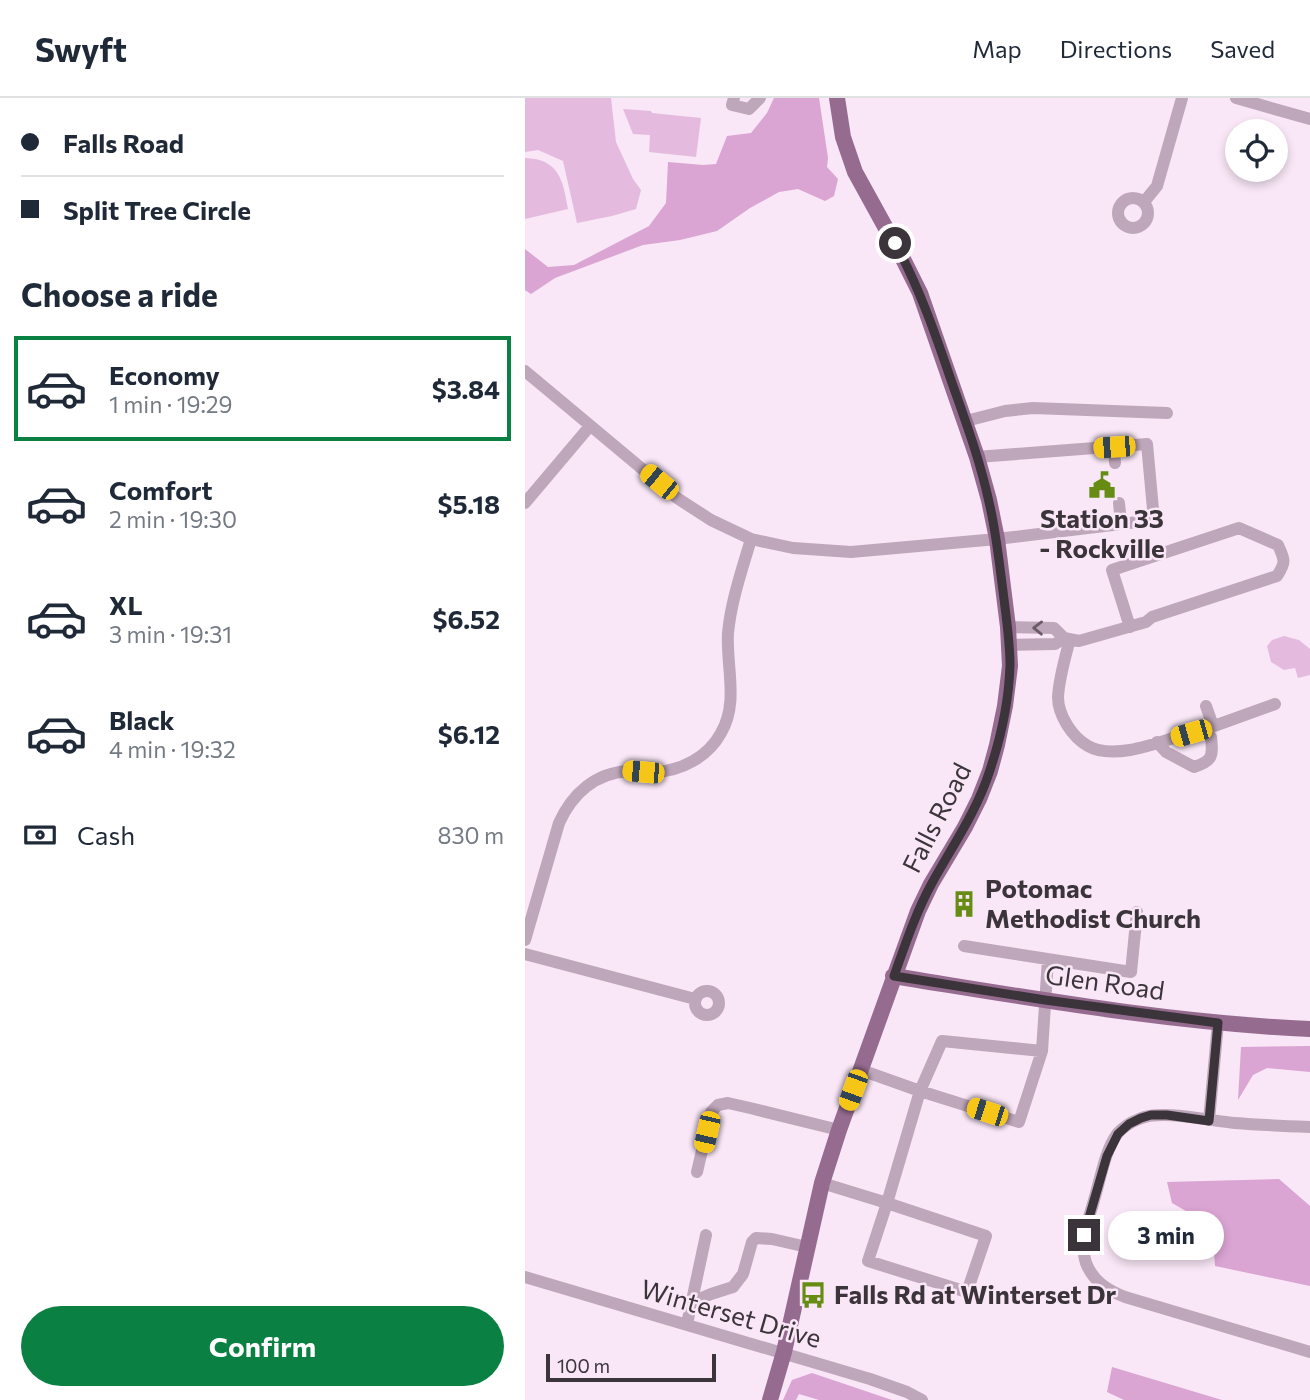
<!DOCTYPE html>
<meta charset="utf-8">
<style>
:root{--surface:#fff;--page:#f2f2f3;--text:#1f2937;--muted:#747a83;--line:#e0e1e3;--accent:#0b8043}
body{margin:0;font-family:Commissioner,sans-serif;background:var(--page);color:var(--text);height:100vh;display:flex;flex-direction:column;font-size:26px;white-space:nowrap}
*{box-sizing:border-box;margin:0}
p{font-size:23px;color:var(--muted)}
.icon{flex:none;width:38px;height:38px;fill:none;stroke:currentColor;stroke-width:2;stroke-linecap:round;stroke-linejoin:round}
.map{position:relative;flex:1;overflow:hidden}
.sheet{display:flex;flex-direction:column;background:var(--surface);width:525px}
.sheet>*{flex:none}
.banner{display:grid;align-content:center;height:154px;padding:0 21px;background:var(--surface)}
.fabs{position:absolute;left:700px;top:21px;display:grid;gap:14px}
.fabs a{display:grid;place-items:center;width:63px;height:63px;border-radius:50%;background:var(--surface);box-shadow:0 4px 10px #0003;font-size:35px}
.scale{position:absolute;left:21px;bottom:18px;width:170px;box-sizing:border-box;padding-left:7px;border:4px solid #3b343a;border-top:0;font-size:19px;line-height:24px;white-space:nowrap;color:#3b343a;-webkit-text-stroke:5px #f9e6f6;paint-order:stroke}
.end{position:absolute;width:32px;height:32px;margin:-16px;border:9px solid #3b343a;background:#fff;box-shadow:0 0 0 4px #fff}
.from{border-radius:50%}
.bubble{position:absolute;height:49px;border-radius:24px;background:var(--surface);box-shadow:0 4px 10px #0003;font-size:23px;font-weight:700;line-height:49px;text-align:center}
.car{position:absolute;width:21px;height:42px;margin:-21px -10px;border-radius:9px;box-shadow:0 0 5px 2px #0007;background:linear-gradient(#f5c518 24%,#345 0 40%,#f5c518 0 76%,#345 0 86%,#f5c518 0)}
.banner b{display:flex;align-items:center;gap:24px;height:66px;font-size:26px}
.banner b+b{border-top:2px solid var(--line)}
.banner i{width:18px;height:18px;background:var(--text)}
ul{padding:0;list-style:none}
li{display:flex;align-items:center;gap:21px;height:105px;margin:0 14px 10px;padding:0 7px;border:4px solid transparent;border-radius:0px}
li div{flex:1}
li b{display:block;font-size:26px}
li em{font-style:normal;font-weight:700}
li.selected{border-color:var(--accent)}
li>.icon{width:63px;height:63px;stroke-width:1.5}
h2{padding:0 21px;font-size:32px;line-height:84px}
.pay{display:flex;align-items:center;gap:18px;height:77px;padding:0 21px;font-size:26px}
.pay p{margin-inline-start:auto}
.action{display:flex;gap:14px;margin-top:auto;padding:14px 21px}
.action a{flex:1;height:80px;border-radius:42px;background:var(--accent);color:#fff;font-size:28px;font-weight:700;line-height:80px;text-align:center}
header{display:flex;align-items:center;gap:42px;box-sizing:border-box;height:98px;padding:0 35px;background:var(--surface);border-bottom:2px solid var(--line)}
header strong{font-size:33px}
nav{display:flex;gap:38px;margin-inline-start:auto;font-size:24px}
main{display:flex;flex:1;min-height:0}
.map>svg:first-child{display:block}
.green{fill:#e4bbde}
.forest{fill:#daa4d3}
.lines{fill:none;stroke-linecap:round;stroke-linejoin:round}
.minor{stroke:#bfa7bb;stroke-width:12}
.major{stroke:#966b90;stroke-width:16}
.oneway{stroke:#695c67}
.route{stroke:#3b343a;stroke-width:9}
.labels{text-anchor:middle;stroke-width:5;stroke-linejoin:round;paint-order:stroke}
.poi-label{font-size:26px;font-weight:bold;fill:#3b343a;stroke:#f9e6f6;text-anchor:start}
.street-label{font-size:26px;fill:#3b343a;stroke:#f9e6f6}
</style>
<header>
<strong>Swyft</strong>
<nav><a>Map</a><a>Directions</a><a>Saved</a></nav>
</header>
<main>
<section class="sheet">
<div class="banner">
<b><i class="from"></i>Falls Road</b>
<b><i></i>Split Tree Circle</b>
</div>
<h2>Choose a ride</h2>
<ul>
<li class="selected"><svg class="icon" aria-label="car" viewBox="0 0 24 24"><path d="M5 17H2v-5l4-1 3-4h7l3 4 3 1v5h-3M9 17h6M6 11h13"/><circle cx="7" cy="17" r="2"/><circle cx="17" cy="17" r="2"/></svg><div><b>Economy</b><p>1 min · 19:29</p></div><em>$3.84</em></li>
<li><svg class="icon" aria-label="car" viewBox="0 0 24 24"><path d="M5 17H2v-5l4-1 3-4h7l3 4 3 1v5h-3M9 17h6M6 11h13"/><circle cx="7" cy="17" r="2"/><circle cx="17" cy="17" r="2"/></svg><div><b>Comfort</b><p>2 min · 19:30</p></div><em>$5.18</em></li>
<li><svg class="icon" aria-label="car" viewBox="0 0 24 24"><path d="M5 17H2v-5l4-1 3-4h7l3 4 3 1v5h-3M9 17h6M6 11h13"/><circle cx="7" cy="17" r="2"/><circle cx="17" cy="17" r="2"/></svg><div><b>XL</b><p>3 min · 19:31</p></div><em>$6.52</em></li>
<li><svg class="icon" aria-label="car" viewBox="0 0 24 24"><path d="M5 17H2v-5l4-1 3-4h7l3 4 3 1v5h-3M9 17h6M6 11h13"/><circle cx="7" cy="17" r="2"/><circle cx="17" cy="17" r="2"/></svg><div><b>Black</b><p>4 min · 19:32</p></div><em>$6.12</em></li>
</ul>
<div class="pay"><svg class="icon" aria-label="cash" viewBox="0 0 24 24"><path d="M3 7h18v10H3z"/><circle cx="12" cy="12" r="2"/></svg>Cash<p>830 m</p></div>
<div class="action"><a>Confirm</a></div>
</section>
<div class="map">
<svg width="785" height="1302" viewBox="0 0 785 1302">
<rect width="100%" height="100%" fill="#f9e6f6"/>
<path class="green" d="M0,0H86L91,44L108,81L116,92L111,111L87,118L52,125L38,63L13,52L0,54Z
M98,11L126,13L127,15L176,20L171,59L124,54L125,37L108,36Z
M0,60C34,61 38,82 43,111L0,121Z
M759,538L774,542L785,551V577L773,580L770,570L759,572L746,564L742,548L747,542Z"/>
<path class="forest" d="M249,0H294L303,60L302,69L313,81L309,98L300,103L273,91L254,94L225,110L192,133L155,142L118,147L30,180L6,196L0,192V151L23,169L49,167L124,128L141,105L143,64L178,67L191,66L202,38L226,35L242,15Z
M785,948V974L742,970L728,977L713,1002L716,949Z
M754,1081L785,1108V1188L690,1168L687,1128L647,1105L642,1084Z
M587,1269L697,1302H599L582,1294Z
M287,1275L367,1302H294L274,1296L271,1302H258L267,1282Z"/>
<g class="lines">
<path class="minor" d="M209,0L207,7L224,11L235,0
M711,0L785,21
M593 115a15 15 0 1 1 30 0a15 15 0 1 1-30 0Z
M619,104L632,88L657,0
M0,273L152,400L186,422L226,441L268,450L326,454L472,441L629,422L622,346L452,359
M441,323L480,313L508,310L642,315
M589,349L590,365
M0,405L65,328
M594,405L596,425
M483,529L529,530L539,540L554,543L621,524L627,519L752,478C761,464 760,462 753,447L714,430L587,472L605,529
M545,541C540,560 534,580 533,599C533,617 547,639 563,648C575,655 592,654 605,652C629,648 653,637 678,632L686,639C688,658 688,663 669,669L641,654L632,644
M483,547L530,546L539,540
M681,608L688,628
M678,632L750,606
M0,842L34,725C47,696 70,675 103,673C112,672 121,675 130,674C156,673 183,659 196,635C214,604 201,569 203,535C206,503 217,472 226,441
M439,848L606,874L612,814
M0,856L170,901
M170 905a12 12 0 1 1 24 0a12 12 0 1 1-24 0Z
M517,953L417,943L395,993L494,1024L517,953L523,861
M684,1022L693,925
M785,1029C760,1028 735,1027 710,1025C685,1023 636,1011 614,1021C606,1024 598,1029 592,1036C580,1052 575,1083 569,1102C566,1114 561,1126 559,1138C558,1147 558,1156 561,1165C568,1183 582,1192 600,1199L785,1254
M172,1074L186,1014L193,1007L203,1005L225,1010L314,1032
M297,1085L362,1105L395,993L336,972
M362,1105L461,1138L442,1194L343,1163Z
M0,1179L345,1281L382,1294L397,1302
M167,1204L186,1196L208,1189L218,1176L227,1144L231,1140L247,1141L282,1149
M162,1226L181,1137"/>
<path class="major" d="M368,878C506,900 645,925 785,931
M245,1302L259,1254L297,1085L314,1032L393,813L406,786L440,729L454,701L465,673L472,647L480,608L485,568L483,529L472,441L464,402L452,359L395,195L379,163L330,74L318,39L312,0"/>
</g>
<defs><path id="oneway-chevron" d="M-2-3.5L2.5 0L-2 3.5" fill="none" stroke-width="1.6" stroke-linecap="round" stroke-linejoin="round" transform="scale(1.75)"/></defs>
<use class="oneway" href="#oneway-chevron" transform="translate(513 530) rotate(-179)"/>
<g class="lines">
<path class="route" d="M370,145C394,189 410,235 426,282C440,322 455,362 464,404C471,433 474,463 478,493C481,518 485,543 485,567C484,602 476,639 465,672C452,713 428,747 407,785C391,814 380,847 369,878L520,902L693,925L684,1023L642,1017H626L616,1020L604,1026L593,1036L582,1058L559,1137"/>
</g>
<defs>
<symbol id="civic-bare" viewBox="-9 -9 18 18"><path d="M-.6-6.5H3V-4.5H.6V-3L4-1V1h2V6H-6V1h2V-1L-.6-3ZM-1.2 2.5V6h2.4V2.5Z" fill="#678c14" stroke="#f9e6f6" stroke-width="2.5" paint-order="stroke"/></symbol>
<symbol id="building-bare" viewBox="-9 -9 18 18"><path d="M-4-6H4V6H1V3H-1V6H-4ZM-2.5-4.3h1.7v1.8h-1.7ZM.8-4.3h1.7v1.8H.8ZM-2.5-1h1.7V.8h-1.7ZM.8-1h1.7V.8H.8Z" fill="#678c14" stroke="#f9e6f6" stroke-width="2.5" paint-order="stroke"/></symbol>
<symbol id="bus-bare" viewBox="-9 -9 18 18"><path d="M-5-6H5V4H4V6H2V4H-2V6H-4V4H-5ZM-3.5-4V0h7V-4ZM-3.5 1.2v1.5H-2V1.2ZM2 1.2v1.5H3.5V1.2Z" fill="#678c14" stroke="#f9e6f6" stroke-width="2.5" paint-order="stroke"/></symbol>
</defs>
<g fill-rule="evenodd">
<use href="#civic-bare" x="558" y="368" width="38" height="38"/>
<use href="#building-bare" x="420" y="787" width="38" height="38"/>
<use href="#bus-bare" x="269" y="1178" width="38" height="38"/>
</g>
<g class="labels">
<g class="poi-label">
<text x="577" y="430" text-anchor="middle">Station 33<tspan x="577" dy="30">- Rockville</tspan></text>
<text x="460" y="800">Potomac<tspan x="460" dy="30">Methodist Church</tspan></text>
<text x="309" y="1206">Falls Rd at Winterset Dr</text>
</g>
<g class="street-label">
<text transform="translate(412 720) rotate(-63)" y="9">Falls Road</text>
<text transform="translate(580 885) rotate(8)" y="9">Glen Road</text>
<text transform="translate(206 1216) rotate(16)" y="9">Winterset Drive</text>
</g>
</g>
</svg>
<div class="fabs">
<a><svg class="icon" aria-label="locate" viewBox="0 0 24 24"><circle cx="12" cy="12" r="6"/><path d="M12 2v4M12 18v4M2 12h4M18 12h4"/></svg></a>
</div>
<div class="scale">100 m</div>
<i class="end from" style="left:370px;top:145px"></i>
<i class="end" style="left:559px;top:1137px"></i>
<div class="bubble" style="left:583px;top:1113px;width:116px">3 min</div>
<i class="car" style="left:589px;top:349px;rotate:266deg"></i>
<i class="car" style="left:134px;top:384px;rotate:309deg"></i>
<i class="car" style="left:666px;top:635px;rotate:254deg"></i>
<i class="car" style="left:118px;top:674px;rotate:275deg"></i>
<i class="car" style="left:328px;top:992px;rotate:200deg"></i>
<i class="car" style="left:462px;top:1014px;rotate:288deg"></i>
<i class="car" style="left:182px;top:1034px;rotate:193deg"></i>
</div>
</main>
